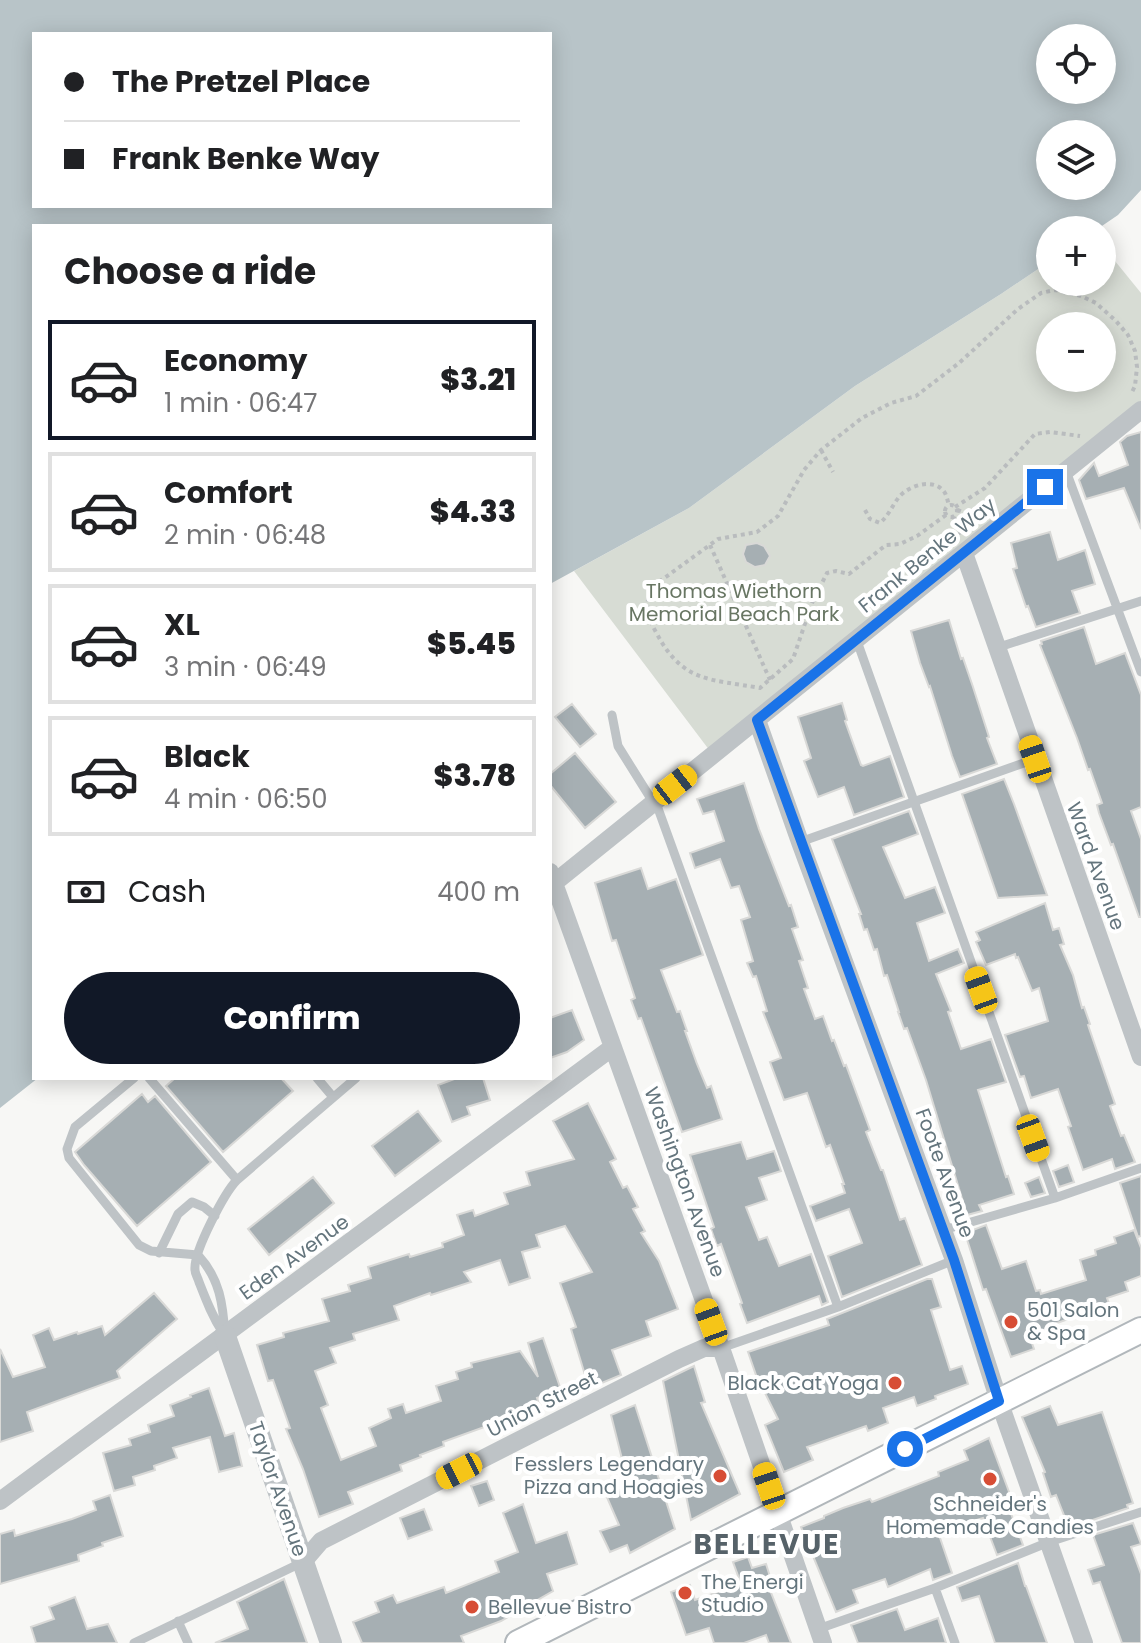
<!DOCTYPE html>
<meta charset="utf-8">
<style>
:root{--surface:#fff;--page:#f6f6f6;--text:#202124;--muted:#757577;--line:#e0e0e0;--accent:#111827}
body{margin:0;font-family:Poppins,sans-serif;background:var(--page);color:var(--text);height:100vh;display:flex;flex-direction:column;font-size:30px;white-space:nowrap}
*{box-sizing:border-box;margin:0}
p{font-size:26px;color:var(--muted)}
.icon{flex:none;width:44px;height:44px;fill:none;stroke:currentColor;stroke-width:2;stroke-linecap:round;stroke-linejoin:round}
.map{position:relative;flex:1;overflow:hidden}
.panel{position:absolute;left:32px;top:224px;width:520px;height:856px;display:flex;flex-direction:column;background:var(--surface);border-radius:0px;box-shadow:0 4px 20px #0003}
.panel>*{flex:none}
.hud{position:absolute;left:32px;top:32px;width:520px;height:176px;border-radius:0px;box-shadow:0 4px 20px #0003;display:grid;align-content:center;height:176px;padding:0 32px;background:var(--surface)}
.controls{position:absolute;left:1036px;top:24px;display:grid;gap:16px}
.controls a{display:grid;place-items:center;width:80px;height:80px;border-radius:50%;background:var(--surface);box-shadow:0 4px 20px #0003;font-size:40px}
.end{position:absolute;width:36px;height:36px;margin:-18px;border:10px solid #1a73e8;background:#fff;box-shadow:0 0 0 4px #fff}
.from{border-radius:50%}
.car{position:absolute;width:24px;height:48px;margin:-24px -12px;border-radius:10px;box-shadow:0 0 6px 2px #0007;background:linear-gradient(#f5c518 24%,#345 0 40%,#f5c518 0 76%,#345 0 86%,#f5c518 0)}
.hud b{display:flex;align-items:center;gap:28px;height:76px;font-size:30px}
.hud b+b{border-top:2px solid var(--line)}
.hud i{width:20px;height:20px;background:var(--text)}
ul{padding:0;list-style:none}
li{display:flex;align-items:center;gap:24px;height:120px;margin:0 16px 12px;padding:0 16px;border:4px solid var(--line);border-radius:0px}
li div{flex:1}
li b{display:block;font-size:30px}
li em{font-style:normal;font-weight:800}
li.selected{border-color:var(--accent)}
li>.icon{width:72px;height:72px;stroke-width:1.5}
h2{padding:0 32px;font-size:36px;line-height:96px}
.pay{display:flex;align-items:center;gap:20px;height:88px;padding:0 32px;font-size:30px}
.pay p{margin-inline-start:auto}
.action{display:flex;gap:16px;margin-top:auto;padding:16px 32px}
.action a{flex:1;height:92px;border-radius:48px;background:var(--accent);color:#fff;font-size:32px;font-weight:800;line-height:92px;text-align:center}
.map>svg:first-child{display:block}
.green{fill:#d7dcd4;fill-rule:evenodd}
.water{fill:#b8c4c8;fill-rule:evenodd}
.building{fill:#a6afb3;stroke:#d9d9d7;stroke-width:2}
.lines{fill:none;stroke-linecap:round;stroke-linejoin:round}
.secondary-casing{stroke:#b1b7bb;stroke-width:28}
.path{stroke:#b9bcbe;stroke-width:4;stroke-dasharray:4 4;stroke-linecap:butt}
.service{stroke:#bec3c6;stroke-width:9}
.minor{stroke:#bec3c6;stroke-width:18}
.tertiary{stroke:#bec3c6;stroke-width:22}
.secondary{stroke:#fff;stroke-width:24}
.route{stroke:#1a73e8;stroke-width:10}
.poi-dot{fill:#d74d35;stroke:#fff;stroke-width:3}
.labels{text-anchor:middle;stroke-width:8;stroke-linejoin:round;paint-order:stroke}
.street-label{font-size:20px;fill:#64757d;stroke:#fff}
.park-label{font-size:20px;fill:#687663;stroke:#fff}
.poi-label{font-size:20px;fill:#64757d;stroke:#fff;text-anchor:start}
.district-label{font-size:28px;font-weight:bold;letter-spacing:2px;fill:#566269;stroke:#fff}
</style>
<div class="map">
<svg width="1141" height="1643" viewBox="0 0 1141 1643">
<rect width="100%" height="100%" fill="#f7f7f5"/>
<path class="green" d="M1102,245L1141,293V410L713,755L574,571L689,508L855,386L1001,294L1050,261V282H1102ZM1050,326H1102V378H1050Z"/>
<path class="water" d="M0,0H1141V190L1118,215L1096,230H1050V261L1001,294L855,386L689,508L550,584V226H34V1078H38L0,1108ZM34,34H550V206H34ZM1050,38H1102V90H1050ZM1050,134H1102V186H1050Z"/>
<path class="building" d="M1141,432V529L1124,488L1086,499L1079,480L1094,463L1099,476L1128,465L1120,442L1127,436Z
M1050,532L1058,560L1085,550L1095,584L1072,591L1080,613L1036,627L1028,606L1026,607L1013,569L1017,568L1011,543Z
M757,543L764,546L770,556L765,565L755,567L746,562L743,554L746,545Z
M949,620L961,659L963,658L973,687L989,737L987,738L997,764L960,777L952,756L930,686L929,687L920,663L911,631Z
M1084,627L1096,664L1125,653L1141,695V807L1131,811L1141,839V917H1139L1113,844L1111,845L1099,813L1097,805L1102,803L1090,769L1088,770L1077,738L1040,645L1042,644L1041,641Z
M842,703L847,720L845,721L861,765L863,766L890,756L904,797L854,815L844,787L818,797L804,761L811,758L798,717Z
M572,704L596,734L580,747L555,717Z
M575,753L616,802L585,828L550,785V774Z
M1004,779L1014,804L1047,895L998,898L962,794Z
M744,783L759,829L789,906L791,905L798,927L792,929L803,960L799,961L808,988L804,989L815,1019L823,1016L832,1041L834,1040L844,1066L846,1065L870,1130L866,1132L881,1170H883L900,1220L905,1218L922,1265L842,1297L828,1256L862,1243L849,1209L816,1221L810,1206L845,1193L842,1184H844L830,1145L826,1147L807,1093L784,1100L770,1062L781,1058L763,1012L767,1011L756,976L753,977L747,963L753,961L741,920L750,917L739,886L731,888L720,859L695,868L690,853L724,841L714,811L703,814L697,799Z
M909,811L918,834L883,847L905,898L935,887L945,913L917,923L929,961L958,949L964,963L936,974L951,1011L948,1012L961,1049L991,1039L1006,1082L978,1090L1006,1177L1008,1176L1014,1194L979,1205L982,1211L967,1215L926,1080L907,1028L904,1029L898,1012H899L887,975L884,976L877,949L874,950L867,929L864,930L859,914H861L832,839Z
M641,868L648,889L676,879L703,955L661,970L677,1012L680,1011L687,1031H685L697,1064L707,1088L711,1086L722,1119L682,1132L641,1018L638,1019L631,1000L635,998L616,940L612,941L595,883Z
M1045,903L1053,930L1059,928L1064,944L1060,945L1073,975L1082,1008L1084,1007L1090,1024L1088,1025L1115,1104L1110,1106L1121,1136L1124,1135L1135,1162L1115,1169L1112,1159L1083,1170L1068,1127L1071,1126L1058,1089L1031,1098L1024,1076L1020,1077L1005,1035L1048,1021L1039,988L1032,991L1018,957L1016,958L1015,954L986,965L976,942L980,940L976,932Z
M572,1010L584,1040L567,1052L550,1058V1018Z
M175,1078H281L293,1091L223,1152L166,1086Z
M457,1078H483L490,1100L467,1107L470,1115L452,1122L438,1085Z
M142,1094L148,1102L155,1096L211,1162L137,1226L84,1165L75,1152Z
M588,1103L616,1159L610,1162L623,1188L627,1186L638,1207L633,1209L645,1231L641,1233L659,1261L678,1309L646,1321L651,1336L612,1350L621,1375L597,1385L592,1372L585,1375L571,1329L576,1327L560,1283L592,1272L565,1226L536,1235L540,1247L522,1252L530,1278L509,1285L500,1260L464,1272L471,1282L431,1295L430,1293L394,1306L399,1320L353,1334L355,1340L330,1348L336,1363L315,1371L328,1405L321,1408L341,1460L376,1446L369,1428L391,1418L388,1409L403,1404L406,1413L441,1401L436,1386L458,1379L456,1372L472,1367L471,1363L520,1351L538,1377L528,1343L543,1338L561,1390L537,1398L539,1404L489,1423L490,1425L443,1442L444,1446L420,1455L421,1457L400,1465L402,1471L348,1492L353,1504L319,1517L303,1469L286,1429L290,1428L273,1380L268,1381L257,1345L284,1337L283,1333L329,1321L322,1299L350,1291L348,1285L371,1278L368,1267L409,1254L410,1257L443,1247L442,1243L464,1235L457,1215L473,1210L475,1216L508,1204L504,1193L530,1185L526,1172L574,1159L553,1121Z
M418,1111L441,1141L395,1176L372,1146Z
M741,1142L747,1159L774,1151L781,1171L759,1178L767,1200L746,1207L759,1240L767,1237L779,1266L811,1254L828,1302L822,1305L819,1296L747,1323L740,1304L742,1303L721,1244L717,1246L711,1229L714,1227L690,1155Z
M1068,1165L1074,1182L1059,1187L1053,1171Z
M1141,1176V1236L1138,1237L1120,1183Z
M313,1177L334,1203L269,1255L248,1229Z
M1039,1177L1045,1193L1031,1197L1025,1183Z
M986,1225L1002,1269L1026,1261L1036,1291L1040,1290L1041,1294L1086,1280L1080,1260L1096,1255L1095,1250L1116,1243L1114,1237L1134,1230L1141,1248V1276L1125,1282L1128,1291L1107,1298L1111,1309L1088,1317L1086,1313L1048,1326L1049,1328L1029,1335L1034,1349L1011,1357L986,1289L983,1290L965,1233Z
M927,1279H932L941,1307L931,1310L950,1370L962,1366L968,1384L935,1396L936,1399L917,1406L914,1397L883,1408L888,1423L868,1431L866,1426L807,1447L813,1460L784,1472L765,1425L778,1419L756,1375L748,1352L829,1325L827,1319Z
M154,1293L177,1319L117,1371L120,1378L27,1412L33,1431L0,1442V1349L13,1377L45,1367L33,1335L49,1328L54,1340L77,1332L78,1334L102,1326L105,1335Z
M694,1366L705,1402L701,1403L740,1494L691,1520L663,1381Z
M209,1388L225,1436L234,1433L242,1466L219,1472L210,1437L173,1448L177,1458L154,1466L155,1470L133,1477L135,1485L114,1491L103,1453L131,1445L129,1439L150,1432L148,1425L174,1416L170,1405L191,1397L190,1395Z
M635,1405L675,1529L630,1553L627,1545L610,1552L600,1531L619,1525L606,1495L629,1487L611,1415Z
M1050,1406L1058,1425L1102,1412L1133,1503L1127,1505L1128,1508L1069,1528L1056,1495L1051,1497L1043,1473L1045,1472L1022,1417Z
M989,1438L1015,1508L1010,1511L1023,1545L997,1555L983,1518L938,1532L952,1573L933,1580L930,1569L888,1587L885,1579L853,1590L858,1603L836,1612L801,1527L824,1518V1516L843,1508L870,1499L872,1502L939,1476L938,1472L968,1460L964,1450Z
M487,1481L494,1500L479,1506L471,1486Z
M110,1495L123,1536L102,1543L103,1546L78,1555L79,1561L0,1584V1534L14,1530L15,1536L72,1519L96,1510L93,1501Z
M523,1504L536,1543L567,1532L577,1564L547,1574L553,1591L501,1621L461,1636L464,1643H362L353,1622L379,1612L375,1602L393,1595L397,1603L444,1587L446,1593L499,1572L495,1561L518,1552L503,1513Z
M424,1509L432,1530L408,1539L400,1518Z
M1133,1523L1141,1544L1131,1547L1141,1574V1643H1122L1100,1582L1093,1584L1088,1570L1104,1565L1093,1535Z
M748,1557L752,1568L766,1564L772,1583L768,1585L791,1643H769L766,1635L744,1643H714L709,1628L686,1635L671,1592L690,1585L695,1600L741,1584L733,1562Z
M1018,1563L1025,1586H1026L1047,1643H995L979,1596L962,1601L957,1587Z
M284,1579L307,1643H215L248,1629L237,1602Z
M75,1597L87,1629L108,1624L117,1643H36L31,1627L54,1619L49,1607Z
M897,1609L905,1630L938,1618L946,1643H858L851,1625Z"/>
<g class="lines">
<defs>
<path id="secondary" d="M518,1643L1141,1330"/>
</defs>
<use href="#secondary" class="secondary-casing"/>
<path class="path" d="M821,450L833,472
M945 511a6 6 0 1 1 12 0a6 6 0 1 1-12 0Z
M955,507L985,488L1035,434L1050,432L1080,436
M865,510L870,519L880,523C889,515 892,506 899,497C909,485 935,477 945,493C947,497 948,502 949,506
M957,510C965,512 970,517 977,519
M946,515L917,536L900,544L886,545L849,574L836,571L827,573L812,603L793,659L760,688C711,679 683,683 657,634C647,616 644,606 652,587L718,539L757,532L778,516L804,470L821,450L862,418L891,403L916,396L959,363L1018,309L1041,293L1055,290L1081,296L1096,303L1116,321L1128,335L1135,351L1137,367L1135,386L1131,394
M954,517L959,535
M710,545L770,680"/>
<path class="service" d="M1066,471L1141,672
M857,641L1055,1198
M996,648L1141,601
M612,715L618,746L653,802
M655,800L838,1307
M800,842L1035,759
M134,1078L75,1127L67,1149L69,1158L139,1245L151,1251L198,1255C220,1279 223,1304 225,1336
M149,1078L237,1180
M317,1078L333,1097
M943,1230L1055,1198L1141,1168
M159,1253L178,1214L192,1202L204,1207L215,1216
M223,1333C212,1316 206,1300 199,1282C198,1278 195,1274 195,1270C193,1252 225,1192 237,1180L356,1078
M721,1348L838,1307L954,1260
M935,1588L955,1643
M178,1621L188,1643
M818,1629L935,1588L1049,1542L1141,1512
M134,1643L303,1562"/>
<path class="minor" d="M964,553L1141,1057
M757,720L800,842L954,1260L999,1401L1084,1643
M550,872L721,1348L823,1643
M554,883L1141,410
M0,1501L613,1047
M303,1562L321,1541L679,1359L704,1348H721"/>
<path class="tertiary" d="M225,1336L331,1643"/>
<use href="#secondary" class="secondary"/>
</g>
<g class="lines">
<path class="route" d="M905,1449L999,1401L954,1260L757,720L1045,487"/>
</g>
<g class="poi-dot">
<circle cx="1011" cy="1322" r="8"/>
<circle cx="895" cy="1383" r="8"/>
<circle cx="720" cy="1476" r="8"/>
<circle cx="990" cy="1479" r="8"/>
<circle cx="685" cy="1593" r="8"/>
<circle cx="472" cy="1607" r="8"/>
</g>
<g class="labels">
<g class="street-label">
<text transform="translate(927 555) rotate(-39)" y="7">Frank Benke Way</text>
<text transform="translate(1096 866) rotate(70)" y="7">Ward Avenue</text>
<text transform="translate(945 1173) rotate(70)" y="7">Foote Avenue</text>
<text transform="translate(685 1182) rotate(70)" y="7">Washington Avenue</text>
<text transform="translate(294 1257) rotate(-36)" y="7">Eden Avenue</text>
<text transform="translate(542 1404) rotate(-27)" y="7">Union Street</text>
<text transform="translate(278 1489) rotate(71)" y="7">Taylor Avenue</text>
</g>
<g class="park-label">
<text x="734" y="598">Thomas Wiethorn<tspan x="734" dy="23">Memorial Beach Park</tspan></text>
</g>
<g class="poi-label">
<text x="1027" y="1317">501 Salon<tspan x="1027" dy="23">&amp; Spa</tspan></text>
<text x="879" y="1390" text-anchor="end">Black Cat Yoga</text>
<text x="704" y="1471" text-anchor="end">Fesslers Legendary<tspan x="704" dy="23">Pizza and Hoagies</tspan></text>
<text x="990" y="1511" text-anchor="middle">Schneider's<tspan x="990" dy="23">Homemade Candies</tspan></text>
<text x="701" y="1589">The Energi<tspan x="701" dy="23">Studio</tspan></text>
<text x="488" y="1614">Bellevue Bistro</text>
</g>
<g class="district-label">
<text x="767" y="1554">BELLEVUE</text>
</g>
</g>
</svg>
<div class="controls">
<a><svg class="icon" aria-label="locate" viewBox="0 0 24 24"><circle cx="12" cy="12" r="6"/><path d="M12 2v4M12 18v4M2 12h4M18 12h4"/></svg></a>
<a><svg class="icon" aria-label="layers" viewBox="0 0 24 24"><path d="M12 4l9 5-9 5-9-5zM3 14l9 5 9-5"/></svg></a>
<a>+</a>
<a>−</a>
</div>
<i class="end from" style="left:905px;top:1449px"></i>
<i class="end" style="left:1045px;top:487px"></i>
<i class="car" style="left:1035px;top:759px;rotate:341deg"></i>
<i class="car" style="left:675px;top:785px;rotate:52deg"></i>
<i class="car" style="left:981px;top:990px;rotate:340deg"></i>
<i class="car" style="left:1033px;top:1138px;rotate:160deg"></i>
<i class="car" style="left:711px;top:1322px;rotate:340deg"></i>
<i class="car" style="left:459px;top:1471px;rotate:243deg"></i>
<i class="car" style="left:769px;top:1486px;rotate:341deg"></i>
<div class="hud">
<b><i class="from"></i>The Pretzel Place</b>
<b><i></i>Frank Benke Way</b>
</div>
<section class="panel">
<h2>Choose a ride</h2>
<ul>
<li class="selected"><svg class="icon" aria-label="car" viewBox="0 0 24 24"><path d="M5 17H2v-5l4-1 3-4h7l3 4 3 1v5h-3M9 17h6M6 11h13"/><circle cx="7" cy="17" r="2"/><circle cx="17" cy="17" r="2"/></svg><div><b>Economy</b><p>1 min · 06:47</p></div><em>$3.21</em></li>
<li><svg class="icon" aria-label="car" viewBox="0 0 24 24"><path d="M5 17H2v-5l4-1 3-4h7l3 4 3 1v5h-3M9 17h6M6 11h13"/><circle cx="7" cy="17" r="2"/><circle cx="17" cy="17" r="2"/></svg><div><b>Comfort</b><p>2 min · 06:48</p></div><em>$4.33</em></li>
<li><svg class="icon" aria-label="car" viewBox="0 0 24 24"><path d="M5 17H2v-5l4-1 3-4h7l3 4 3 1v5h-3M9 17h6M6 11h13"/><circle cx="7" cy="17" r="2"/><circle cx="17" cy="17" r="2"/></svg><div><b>XL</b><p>3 min · 06:49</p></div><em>$5.45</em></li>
<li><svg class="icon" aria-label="car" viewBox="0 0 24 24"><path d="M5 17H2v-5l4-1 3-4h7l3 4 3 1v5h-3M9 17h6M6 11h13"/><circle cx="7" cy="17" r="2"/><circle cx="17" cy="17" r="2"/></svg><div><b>Black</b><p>4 min · 06:50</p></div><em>$3.78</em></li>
</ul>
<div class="pay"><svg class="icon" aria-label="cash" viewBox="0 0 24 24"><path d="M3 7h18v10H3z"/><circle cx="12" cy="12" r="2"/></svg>Cash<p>400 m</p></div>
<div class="action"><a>Confirm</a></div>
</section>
</div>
